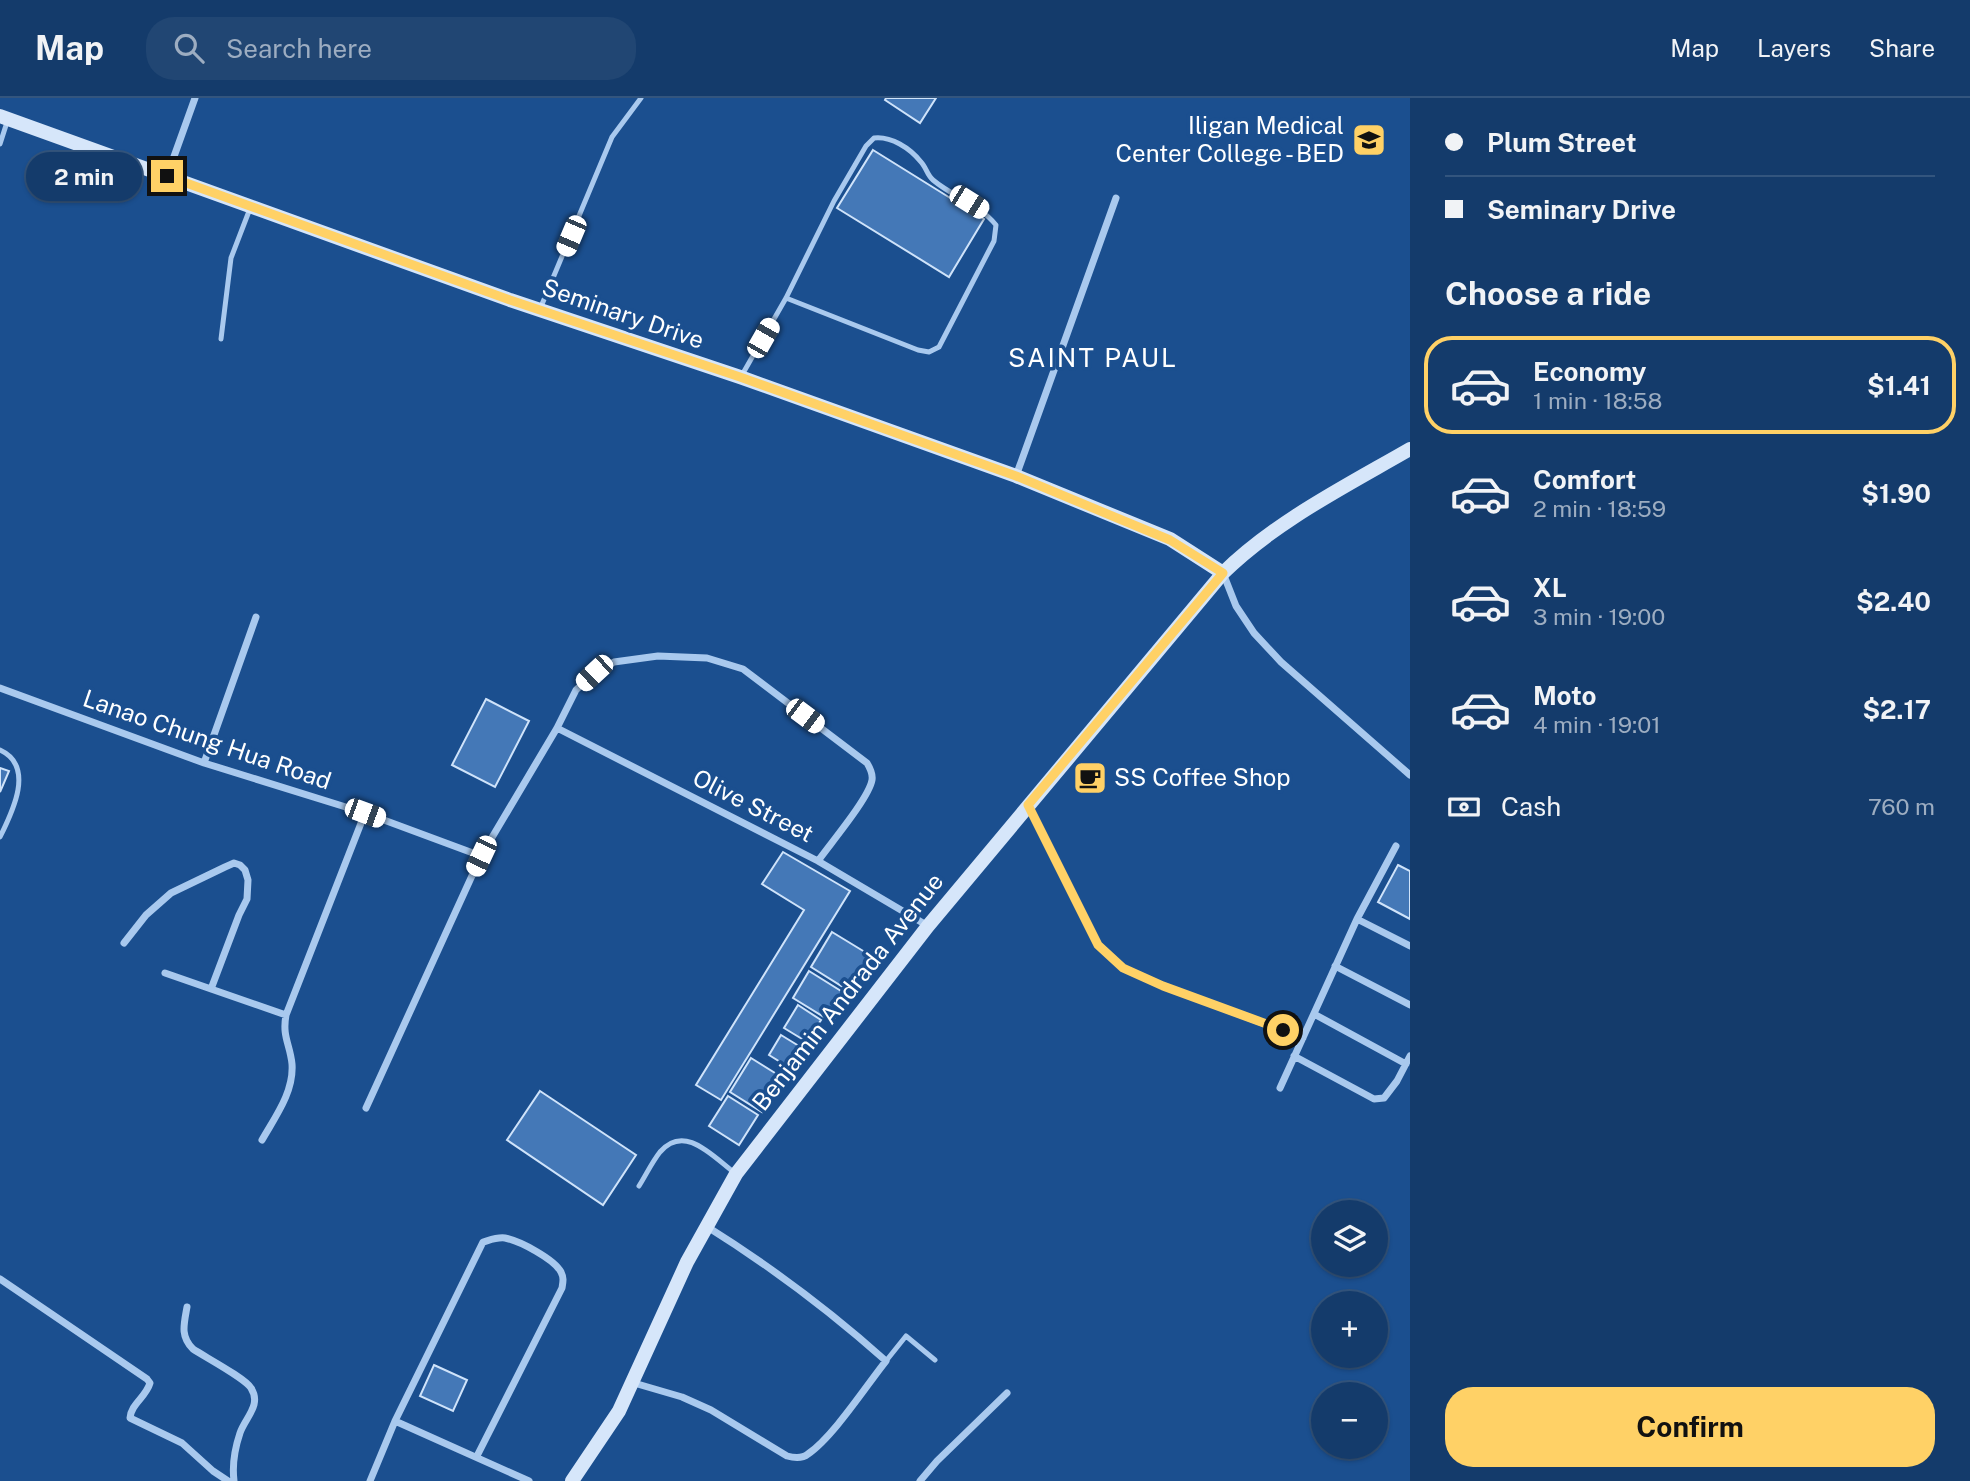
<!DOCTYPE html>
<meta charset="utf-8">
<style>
:root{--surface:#143b6b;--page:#214673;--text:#f1f3f6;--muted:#9dadc1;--line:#33557e;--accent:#ffd166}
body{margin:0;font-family:"Public Sans",sans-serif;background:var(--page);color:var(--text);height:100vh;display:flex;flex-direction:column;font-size:26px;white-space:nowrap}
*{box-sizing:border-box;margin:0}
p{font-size:23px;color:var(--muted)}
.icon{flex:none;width:38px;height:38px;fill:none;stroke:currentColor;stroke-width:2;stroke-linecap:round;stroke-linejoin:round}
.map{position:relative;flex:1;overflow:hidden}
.panel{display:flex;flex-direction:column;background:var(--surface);width:560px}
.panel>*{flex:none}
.top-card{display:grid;align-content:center;height:154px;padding:0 35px;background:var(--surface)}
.fabs{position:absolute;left:1311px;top:1102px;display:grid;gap:14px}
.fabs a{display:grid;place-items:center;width:77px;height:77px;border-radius:50%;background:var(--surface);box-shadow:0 2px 5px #0004,0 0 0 2px var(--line);font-size:35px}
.end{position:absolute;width:32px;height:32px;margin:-16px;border:9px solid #ffd166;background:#111;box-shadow:0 0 0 4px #111}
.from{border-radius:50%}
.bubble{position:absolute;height:49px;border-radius:24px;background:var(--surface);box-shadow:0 2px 5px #0004,0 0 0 2px var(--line);font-size:23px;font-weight:700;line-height:49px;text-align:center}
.car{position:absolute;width:21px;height:42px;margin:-21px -10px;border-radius:9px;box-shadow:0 0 5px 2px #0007;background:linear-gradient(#fff 24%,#345 0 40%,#fff 0 76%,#345 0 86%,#fff 0)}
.top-card b{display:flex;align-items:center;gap:24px;height:66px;font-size:26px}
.top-card b+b{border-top:2px solid var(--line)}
.top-card i{width:18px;height:18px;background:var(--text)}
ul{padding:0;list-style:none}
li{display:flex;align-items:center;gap:21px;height:98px;margin:0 14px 10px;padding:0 21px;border:4px solid transparent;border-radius:28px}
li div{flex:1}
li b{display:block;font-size:26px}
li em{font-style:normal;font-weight:700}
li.selected{border-color:var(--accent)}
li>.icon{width:63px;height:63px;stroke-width:1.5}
h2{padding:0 35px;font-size:32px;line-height:84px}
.pay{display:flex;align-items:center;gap:18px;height:77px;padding:0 35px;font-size:26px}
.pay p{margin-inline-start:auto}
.action{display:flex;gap:14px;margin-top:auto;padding:14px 35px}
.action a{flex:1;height:80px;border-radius:28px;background:var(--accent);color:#111;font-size:28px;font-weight:700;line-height:80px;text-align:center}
header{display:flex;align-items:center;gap:42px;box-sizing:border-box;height:98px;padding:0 35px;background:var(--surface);border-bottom:2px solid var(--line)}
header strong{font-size:33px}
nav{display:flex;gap:38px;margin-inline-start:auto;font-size:24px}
.search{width:490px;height:63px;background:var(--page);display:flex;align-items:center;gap:18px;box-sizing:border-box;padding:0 24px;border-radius:28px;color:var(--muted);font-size:26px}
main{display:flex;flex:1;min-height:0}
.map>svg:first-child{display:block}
.building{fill:#4478b7;stroke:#cfe3fa;stroke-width:2}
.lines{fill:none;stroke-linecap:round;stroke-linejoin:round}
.lane{stroke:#a9c9ee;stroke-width:5}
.street{stroke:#a9c9ee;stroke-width:7}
.secondary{stroke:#d6e6fa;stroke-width:14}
.route{stroke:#ffd166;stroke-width:9}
.labels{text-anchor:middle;stroke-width:7;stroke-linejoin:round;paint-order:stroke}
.poi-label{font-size:24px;fill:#fff;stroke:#1b4f8f;text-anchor:end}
.street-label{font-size:24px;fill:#fff;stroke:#1b4f8f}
.neighbourhood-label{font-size:26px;letter-spacing:2px;fill:#fff;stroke:#1b4f8f}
</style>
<header>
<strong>Map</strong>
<div class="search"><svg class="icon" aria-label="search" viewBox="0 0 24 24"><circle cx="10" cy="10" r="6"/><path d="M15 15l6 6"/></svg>Search here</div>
<nav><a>Map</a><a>Layers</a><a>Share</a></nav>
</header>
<main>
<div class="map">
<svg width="1410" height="1383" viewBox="0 0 1410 1383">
<rect width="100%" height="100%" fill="#1b4f8f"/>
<path class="building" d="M886,0H936L920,25L885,2Z
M873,52L984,121L949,179L837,110Z
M486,601L529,623L495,689L452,667Z
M0,670L9,673L0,694Z
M783,754L850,793L721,1002L696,987L804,812L762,786Z
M1398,767L1410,773V821L1378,804Z
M832,834L873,859L851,894L811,869Z
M809,873L849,898L832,924L793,900Z
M798,907L821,922L807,944L784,930Z
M781,937L807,953L795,973L769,957Z
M751,960L783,980L762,1014L730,994Z
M540,993L636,1057L603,1107L507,1042Z
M728,998L758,1017L739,1047L709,1028Z
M434,1267L467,1282L453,1313L420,1298Z"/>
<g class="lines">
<path class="lane" d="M0,46L8,21
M540,211L612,39L641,0
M221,241L231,160L251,108
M742,277L786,200L834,103L866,48L874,40C891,38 910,50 921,64C926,69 927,77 933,82C953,99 979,106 996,127L994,143L939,249L929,254L918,252L786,200
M0,652C35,668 13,713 0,739
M639,1088C646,1077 652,1064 660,1054C685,1025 713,1059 736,1076
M886,1263L906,1238L935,1262"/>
<path class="street" d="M167,78L195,0
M1016,378L1116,100
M1223,475L1236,508L1254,535L1281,564L1410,677
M0,590L204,665L365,715L481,758
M557,630L818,763L928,828
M204,665L256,519
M1028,707L1098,847L1123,870L1163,888L1303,940
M1357,821L1410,848
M124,845L146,817L171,795L225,769L234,765L240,767L245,772L248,782L247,801L239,817L211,891
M1335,868L1410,907
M165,875L286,917
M1314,916L1406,966
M1294,958L1374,1001L1384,1000L1397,983L1410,958
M1280,990L1357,821L1396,748
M366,1010L481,758L557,630L576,592L594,575L614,564L658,558L707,560L743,571L867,665C870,670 873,676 872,682C869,700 830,746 818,763
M262,1042C275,1019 294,994 292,966C290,946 282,939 286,917L365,715
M0,1181L147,1281L150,1285C146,1299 131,1306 130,1320L182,1345L213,1373L228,1383
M187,1209C184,1226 180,1238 193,1251C205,1259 245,1280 251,1290C262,1307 245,1320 240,1335C235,1350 232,1367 234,1383
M634,1285L682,1299L711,1312L787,1358C794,1360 802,1361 808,1356C833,1339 866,1288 886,1263C830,1213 770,1168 706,1128
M395,1323L529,1383
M370,1383L395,1323L483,1144C490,1142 497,1139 505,1140C520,1143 554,1161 561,1174C564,1180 563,1184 562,1190L477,1358
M920,1383L937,1363L1007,1295"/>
<path class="secondary" d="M0,18L510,202L740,279L1016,378L1170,441L1223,475
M572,1383L619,1313L687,1164L736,1076L928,828L1223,475C1276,423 1346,388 1410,351"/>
</g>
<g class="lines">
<path class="route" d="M167,78L510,202L740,279L1016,378L1170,442L1223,475L1028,707L1098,847L1123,870L1163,888L1283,932"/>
</g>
<defs>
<symbol id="school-square" viewBox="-11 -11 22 22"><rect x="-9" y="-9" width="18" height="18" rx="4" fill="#ffd166" stroke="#1b4f8f"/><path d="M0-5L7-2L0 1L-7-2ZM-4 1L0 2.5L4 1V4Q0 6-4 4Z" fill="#111"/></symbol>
<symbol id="cafe-square" viewBox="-11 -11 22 22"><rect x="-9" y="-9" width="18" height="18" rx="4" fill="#ffd166" stroke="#1b4f8f"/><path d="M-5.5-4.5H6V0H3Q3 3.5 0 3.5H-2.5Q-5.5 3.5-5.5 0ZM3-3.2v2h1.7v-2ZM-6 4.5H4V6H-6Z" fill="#111"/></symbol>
</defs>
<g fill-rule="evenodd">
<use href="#school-square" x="1350" y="23" width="38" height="38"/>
<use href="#cafe-square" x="1071" y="661" width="38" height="38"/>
</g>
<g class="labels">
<g class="poi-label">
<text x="1344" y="36">Iligan Medical<tspan x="1344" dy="28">Center College - BED</tspan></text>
<text x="1114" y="688" text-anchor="start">SS Coffee Shop</text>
</g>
<g class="street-label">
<text transform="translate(623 216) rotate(19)" y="8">Seminary Drive</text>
<text transform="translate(207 642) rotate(19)" y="8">Lanao Chung Hua Road</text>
<text transform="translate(753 708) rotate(27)" y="8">Olive Street</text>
<text transform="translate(848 894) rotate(-52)" y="8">Benjamin Andrada Avenue</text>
</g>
<g class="neighbourhood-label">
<text x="1093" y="269">SAINT PAUL</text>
</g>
</g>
</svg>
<div class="fabs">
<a><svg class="icon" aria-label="layers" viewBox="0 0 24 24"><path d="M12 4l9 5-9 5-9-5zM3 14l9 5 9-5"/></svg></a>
<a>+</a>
<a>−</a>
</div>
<i class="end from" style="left:1283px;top:932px"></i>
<i class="end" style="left:167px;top:78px"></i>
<div class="bubble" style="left:26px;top:54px;width:116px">2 min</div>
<i class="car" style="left:969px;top:104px;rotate:122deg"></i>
<i class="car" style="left:571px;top:138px;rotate:203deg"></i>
<i class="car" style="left:763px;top:240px;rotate:30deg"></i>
<i class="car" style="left:594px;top:575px;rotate:227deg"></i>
<i class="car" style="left:805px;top:618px;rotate:127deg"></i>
<i class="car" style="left:365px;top:715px;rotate:110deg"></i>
<i class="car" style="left:481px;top:758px;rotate:205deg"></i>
</div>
<section class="panel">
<div class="top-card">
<b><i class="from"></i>Plum Street</b>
<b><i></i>Seminary Drive</b>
</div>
<h2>Choose a ride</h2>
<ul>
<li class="selected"><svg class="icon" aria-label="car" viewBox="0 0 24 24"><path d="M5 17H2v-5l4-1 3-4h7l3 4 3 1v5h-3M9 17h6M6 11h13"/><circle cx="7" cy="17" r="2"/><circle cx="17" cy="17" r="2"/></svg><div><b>Economy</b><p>1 min · 18:58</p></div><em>$1.41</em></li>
<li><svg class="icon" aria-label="car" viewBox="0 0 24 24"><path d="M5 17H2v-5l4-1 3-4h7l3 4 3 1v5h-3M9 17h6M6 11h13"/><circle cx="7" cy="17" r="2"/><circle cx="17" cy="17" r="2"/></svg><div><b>Comfort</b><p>2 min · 18:59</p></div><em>$1.90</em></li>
<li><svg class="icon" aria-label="car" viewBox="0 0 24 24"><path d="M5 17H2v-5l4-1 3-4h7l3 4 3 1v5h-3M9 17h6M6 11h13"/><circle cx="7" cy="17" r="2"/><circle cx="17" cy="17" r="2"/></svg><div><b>XL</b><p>3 min · 19:00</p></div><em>$2.40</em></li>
<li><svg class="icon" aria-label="car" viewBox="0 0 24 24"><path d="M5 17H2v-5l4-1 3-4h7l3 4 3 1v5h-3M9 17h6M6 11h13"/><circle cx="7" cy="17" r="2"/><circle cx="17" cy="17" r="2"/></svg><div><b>Moto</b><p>4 min · 19:01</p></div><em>$2.17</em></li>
</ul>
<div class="pay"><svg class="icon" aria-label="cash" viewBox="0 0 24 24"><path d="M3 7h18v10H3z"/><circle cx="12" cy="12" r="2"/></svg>Cash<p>760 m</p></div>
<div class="action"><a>Confirm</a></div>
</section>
</main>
